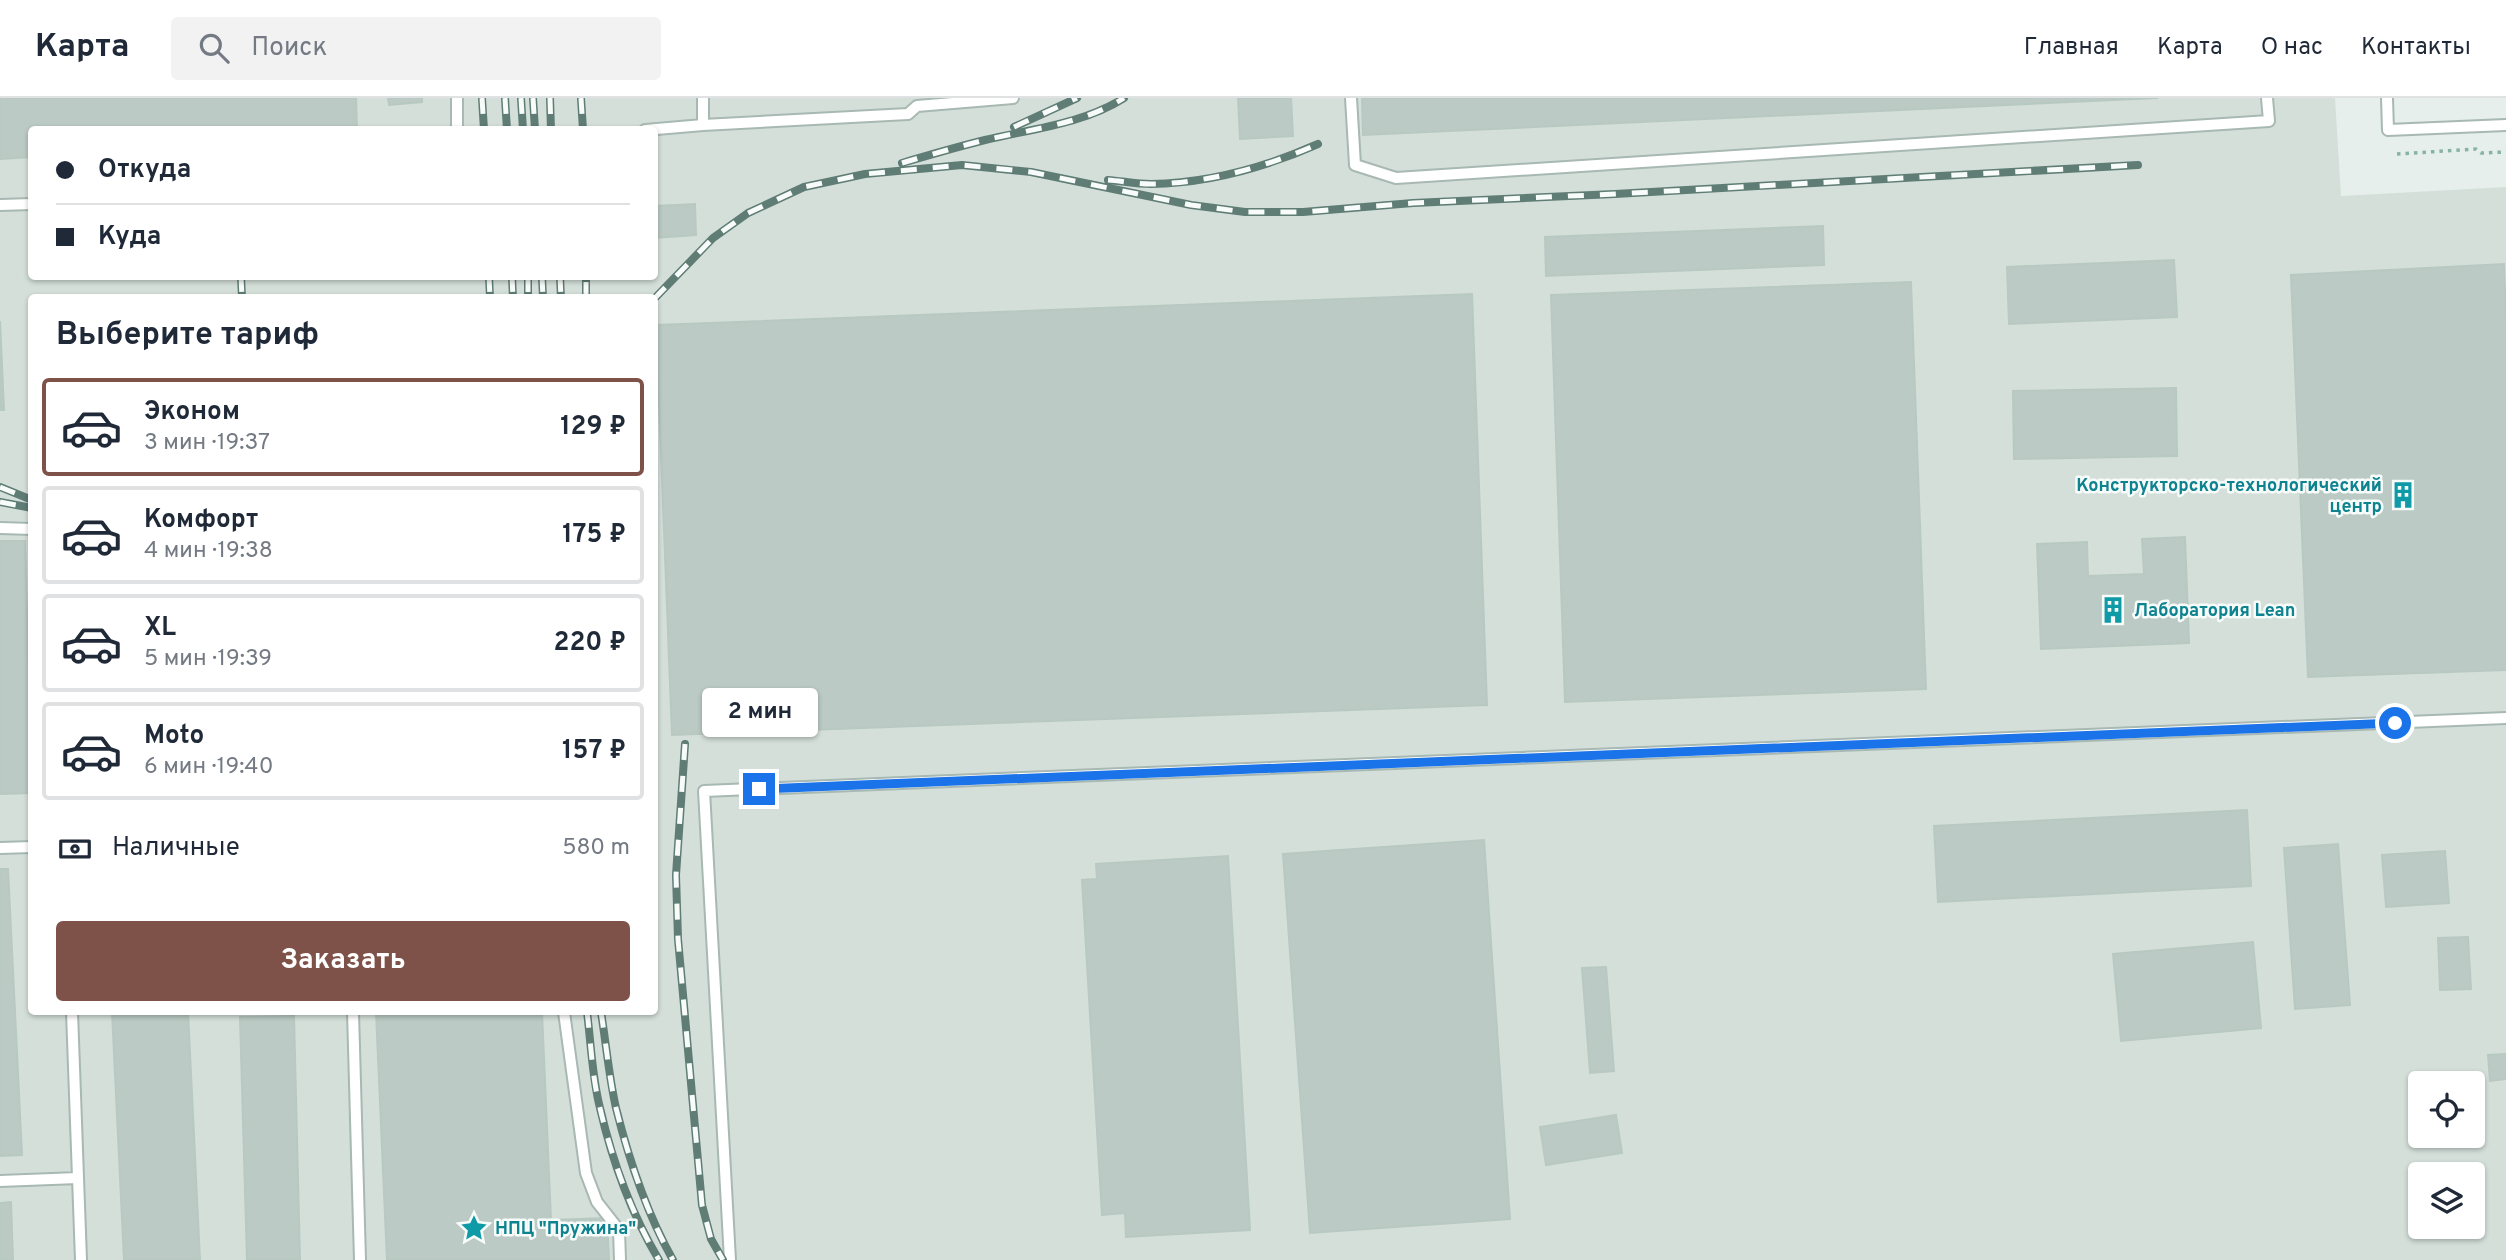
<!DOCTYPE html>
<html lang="ru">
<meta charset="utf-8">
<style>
:root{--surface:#fff;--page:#f2f2f3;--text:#1f2937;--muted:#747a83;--line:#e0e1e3;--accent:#7f5249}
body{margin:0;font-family:Overpass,sans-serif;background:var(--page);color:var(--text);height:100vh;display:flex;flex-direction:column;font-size:26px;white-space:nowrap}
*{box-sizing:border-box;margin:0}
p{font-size:23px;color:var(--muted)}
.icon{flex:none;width:38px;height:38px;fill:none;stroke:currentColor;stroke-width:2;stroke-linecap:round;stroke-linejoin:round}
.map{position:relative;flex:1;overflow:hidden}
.drawer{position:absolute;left:28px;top:196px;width:630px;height:721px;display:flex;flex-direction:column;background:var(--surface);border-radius:7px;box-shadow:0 2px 5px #0004}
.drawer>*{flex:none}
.banner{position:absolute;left:28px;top:28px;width:630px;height:154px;border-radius:7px;box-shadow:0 2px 5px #0004;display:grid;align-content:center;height:154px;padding:0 28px;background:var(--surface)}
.controls{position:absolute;left:2408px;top:973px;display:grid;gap:14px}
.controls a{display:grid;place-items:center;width:77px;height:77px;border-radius:7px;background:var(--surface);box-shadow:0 2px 5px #0004;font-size:35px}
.end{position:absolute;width:32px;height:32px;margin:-16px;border:9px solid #1a73e8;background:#fff;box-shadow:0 0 0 4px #fff}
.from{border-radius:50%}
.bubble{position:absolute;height:49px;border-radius:7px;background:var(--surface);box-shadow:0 2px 5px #0004;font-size:23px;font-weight:700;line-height:49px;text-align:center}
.banner b{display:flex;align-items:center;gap:24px;height:66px;font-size:26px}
.banner b+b{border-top:2px solid var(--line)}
.banner i{width:18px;height:18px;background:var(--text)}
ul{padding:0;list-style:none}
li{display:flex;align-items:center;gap:21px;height:98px;margin:0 14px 10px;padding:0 14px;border:4px solid var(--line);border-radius:7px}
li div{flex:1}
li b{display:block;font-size:26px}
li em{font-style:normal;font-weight:700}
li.on{border-color:var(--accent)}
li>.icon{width:63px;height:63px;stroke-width:1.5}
h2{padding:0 28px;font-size:32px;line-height:84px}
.pay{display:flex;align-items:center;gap:18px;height:77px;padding:0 28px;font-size:26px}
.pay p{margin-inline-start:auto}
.primary-button{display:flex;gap:14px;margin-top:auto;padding:14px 28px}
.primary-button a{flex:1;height:80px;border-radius:7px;background:var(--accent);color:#fff;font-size:28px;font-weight:700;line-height:80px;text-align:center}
header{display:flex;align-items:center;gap:42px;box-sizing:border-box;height:98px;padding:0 35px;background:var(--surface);border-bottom:2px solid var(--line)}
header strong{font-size:33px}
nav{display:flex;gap:38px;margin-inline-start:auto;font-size:24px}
.search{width:490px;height:63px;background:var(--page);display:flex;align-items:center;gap:18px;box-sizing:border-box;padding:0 24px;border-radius:7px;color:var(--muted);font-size:26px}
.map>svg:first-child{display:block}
.built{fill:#d4dfda;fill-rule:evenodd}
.building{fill:#bbcac4;stroke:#b8c9c2;stroke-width:2}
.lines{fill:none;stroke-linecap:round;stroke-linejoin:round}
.service-casing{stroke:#a8b8b2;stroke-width:14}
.path{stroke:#86b3a5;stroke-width:3.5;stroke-dasharray:3.5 5;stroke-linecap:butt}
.service{stroke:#fff;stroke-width:10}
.rail-casing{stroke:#5f7d75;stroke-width:8}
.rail{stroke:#f7fbf9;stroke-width:5;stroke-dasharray:16;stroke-linecap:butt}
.route{stroke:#1a73e8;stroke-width:9}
.labels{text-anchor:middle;stroke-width:5;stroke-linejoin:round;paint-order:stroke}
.culture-label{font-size:18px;font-weight:bold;fill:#0d838f;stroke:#f7fbf9;text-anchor:start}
</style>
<header>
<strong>Карта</strong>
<div class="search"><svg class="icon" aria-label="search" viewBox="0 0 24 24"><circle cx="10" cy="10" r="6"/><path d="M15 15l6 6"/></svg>Поиск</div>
<nav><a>Главная</a><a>Карта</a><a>О нас</a><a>Контакты</a></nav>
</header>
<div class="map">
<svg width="2506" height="1162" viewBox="0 0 2506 1162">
<rect width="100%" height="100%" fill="#e6efeb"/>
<path class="built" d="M0,0H2335L2341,98L2506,89V1162H0ZM32,32H654V178H32ZM32,200H654V914H32ZM2420,985H2473V1038H2420ZM2420,1076H2473V1129H2420Z"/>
<path class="building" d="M0,0H356L357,32H32V59L0,61Z
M388,0H422V4L389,7Z
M1238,0H1291L1293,38L1240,41Z
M1362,0H2158L1363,37Z
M695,106L696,137L654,140V108Z
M1823,128L1824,167L1546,178L1545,139Z
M2174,162L2177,219L2009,226L2007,169Z
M2504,166L2506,221V572L2308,579L2291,177Z
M1911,184L1926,591L1565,604L1551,197Z
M1472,196L1487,607L672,637L656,227Z
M0,223L4,312H0Z
M2176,290L2177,358L2014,361L2013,293Z
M2185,439L2189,545L2041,551L2037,446L2087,444L2088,478L2144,476L2142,441Z
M0,443H25L32,695L0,696Z
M2247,712L2251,788L1938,804L1934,728Z
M1484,742L1510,1121L1310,1135L1283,756Z
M2338,746L2350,907L2295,911L2284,750Z
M2445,753L2449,805L2386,809L2382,757Z
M1228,758L1250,1132L1126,1139L1125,1115L1102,1117L1082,782L1097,781L1096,766Z
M0,771H8L22,1057L0,1058Z
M2468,839L2471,891L2440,892L2438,840Z
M2253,844L2261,930L2121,943L2113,856Z
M1606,869L1614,973L1590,975L1582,870Z
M112,914H188L200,1162H124Z
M376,914H542L551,1122L607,1120L609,1162H387Z
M294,918L300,1162H247L240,919Z
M2506,956V981L2490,983L2488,957Z
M1616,1017L1622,1055L1546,1067L1540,1029Z
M11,1104L13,1162H0V1105Z"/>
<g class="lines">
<defs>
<path id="service" d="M457,0V32
M1351,0L1355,67L1396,80L2269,23L2267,0
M2387,0L2388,32L2506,27
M703,27L908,16L917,8L1013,0
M645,32L703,27V0
M0,107L32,106
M0,430L32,431
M0,750L32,749
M72,914L81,1162
M353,914L360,1162
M564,914L586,1075L597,1104L619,1132L620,1162
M0,1083L78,1080
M730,1162L704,693L2506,620"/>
</defs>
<use href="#service" class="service-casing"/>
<path class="path" d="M2397,56L2476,51L2481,55L2506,54"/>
<use href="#service" class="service"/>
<defs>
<path id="rail" d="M482,0L484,32
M505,0L507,32
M521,0L523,32
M533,0L535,32
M550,0L551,32
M581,0L583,32
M1014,29L1077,0
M902,65C929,57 957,49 985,42C1031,31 1083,26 1124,0
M1108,82C1122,83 1136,86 1151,86C1209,85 1266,69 1318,46
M241,178L242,200
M489,178L490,200
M512,178L513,200
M528,178V200
M542,178L543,200
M560,178L561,200
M586,200V178
M654,201L713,140L748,115L804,89L865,76L962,67L1031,74L1191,107L1245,114H1303L1413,105L1615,96L2138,67
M0,389L32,402
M0,404L32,410
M685,646L676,777L678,841L702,1107L711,1141L723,1162
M587,914C591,945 592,979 600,1010C612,1062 632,1117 659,1162
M601,914C606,945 609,979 616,1010C629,1062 647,1116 673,1162"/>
</defs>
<use href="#rail" class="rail-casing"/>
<use href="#rail" class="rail"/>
</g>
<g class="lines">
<path class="route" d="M759,691L2395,625"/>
</g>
<defs>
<symbol id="building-bare" viewBox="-9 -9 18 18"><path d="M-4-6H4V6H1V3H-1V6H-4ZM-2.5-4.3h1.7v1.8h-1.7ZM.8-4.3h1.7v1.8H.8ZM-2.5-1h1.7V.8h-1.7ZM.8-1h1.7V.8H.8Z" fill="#0f9aa8" stroke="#f7fbf9" stroke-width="2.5" paint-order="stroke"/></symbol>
<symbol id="sight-bare" viewBox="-9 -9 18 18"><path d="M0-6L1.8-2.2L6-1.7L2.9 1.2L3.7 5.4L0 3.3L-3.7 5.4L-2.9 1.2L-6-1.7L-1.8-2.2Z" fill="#0f9aa8" stroke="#f7fbf9" stroke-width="2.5" paint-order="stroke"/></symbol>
</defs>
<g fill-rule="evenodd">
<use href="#building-bare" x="2384" y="378" width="38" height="38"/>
<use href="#building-bare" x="2094" y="493" width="38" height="38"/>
<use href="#sight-bare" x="455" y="1111" width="38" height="38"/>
</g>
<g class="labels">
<g class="culture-label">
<text x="2382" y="393" text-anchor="end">Конструкторско-технологический<tspan x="2382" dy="21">центр</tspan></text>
<text x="2134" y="518">Лаборатория Lean</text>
<text x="495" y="1136">НПЦ "Пружина"</text>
</g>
</g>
</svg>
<div class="controls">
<a><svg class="icon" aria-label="locate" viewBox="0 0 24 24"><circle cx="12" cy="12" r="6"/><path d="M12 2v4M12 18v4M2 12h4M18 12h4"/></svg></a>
<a><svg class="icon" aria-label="layers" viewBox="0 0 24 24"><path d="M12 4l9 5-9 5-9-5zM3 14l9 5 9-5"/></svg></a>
</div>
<i class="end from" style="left:2395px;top:625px"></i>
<i class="end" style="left:759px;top:691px"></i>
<div class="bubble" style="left:702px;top:590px;width:116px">2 мин</div>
<div class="banner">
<b><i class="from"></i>Откуда</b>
<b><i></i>Куда</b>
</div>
<section class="drawer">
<h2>Выберите тариф</h2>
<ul>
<li class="on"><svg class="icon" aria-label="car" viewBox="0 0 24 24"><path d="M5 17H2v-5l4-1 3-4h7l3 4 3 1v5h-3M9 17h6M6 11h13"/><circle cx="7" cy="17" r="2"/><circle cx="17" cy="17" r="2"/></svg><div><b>Эконом</b><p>3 мин · 19:37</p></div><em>129 ₽</em></li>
<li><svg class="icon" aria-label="car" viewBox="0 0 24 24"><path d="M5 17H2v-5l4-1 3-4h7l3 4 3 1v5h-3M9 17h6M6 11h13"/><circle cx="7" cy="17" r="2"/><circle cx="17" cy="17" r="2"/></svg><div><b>Комфорт</b><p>4 мин · 19:38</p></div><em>175 ₽</em></li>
<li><svg class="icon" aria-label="car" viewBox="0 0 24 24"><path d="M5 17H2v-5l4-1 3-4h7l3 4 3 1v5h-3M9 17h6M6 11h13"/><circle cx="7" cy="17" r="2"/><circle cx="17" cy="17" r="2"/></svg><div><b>XL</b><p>5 мин · 19:39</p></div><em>220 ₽</em></li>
<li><svg class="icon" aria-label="car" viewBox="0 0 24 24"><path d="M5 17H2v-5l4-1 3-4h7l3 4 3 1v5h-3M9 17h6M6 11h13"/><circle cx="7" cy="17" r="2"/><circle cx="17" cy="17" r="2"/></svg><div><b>Moto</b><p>6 мин · 19:40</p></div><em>157 ₽</em></li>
</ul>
<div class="pay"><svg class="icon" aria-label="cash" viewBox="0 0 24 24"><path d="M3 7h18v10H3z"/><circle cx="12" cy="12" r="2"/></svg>Наличные<p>580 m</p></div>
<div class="primary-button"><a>Заказать</a></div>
</section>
</div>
